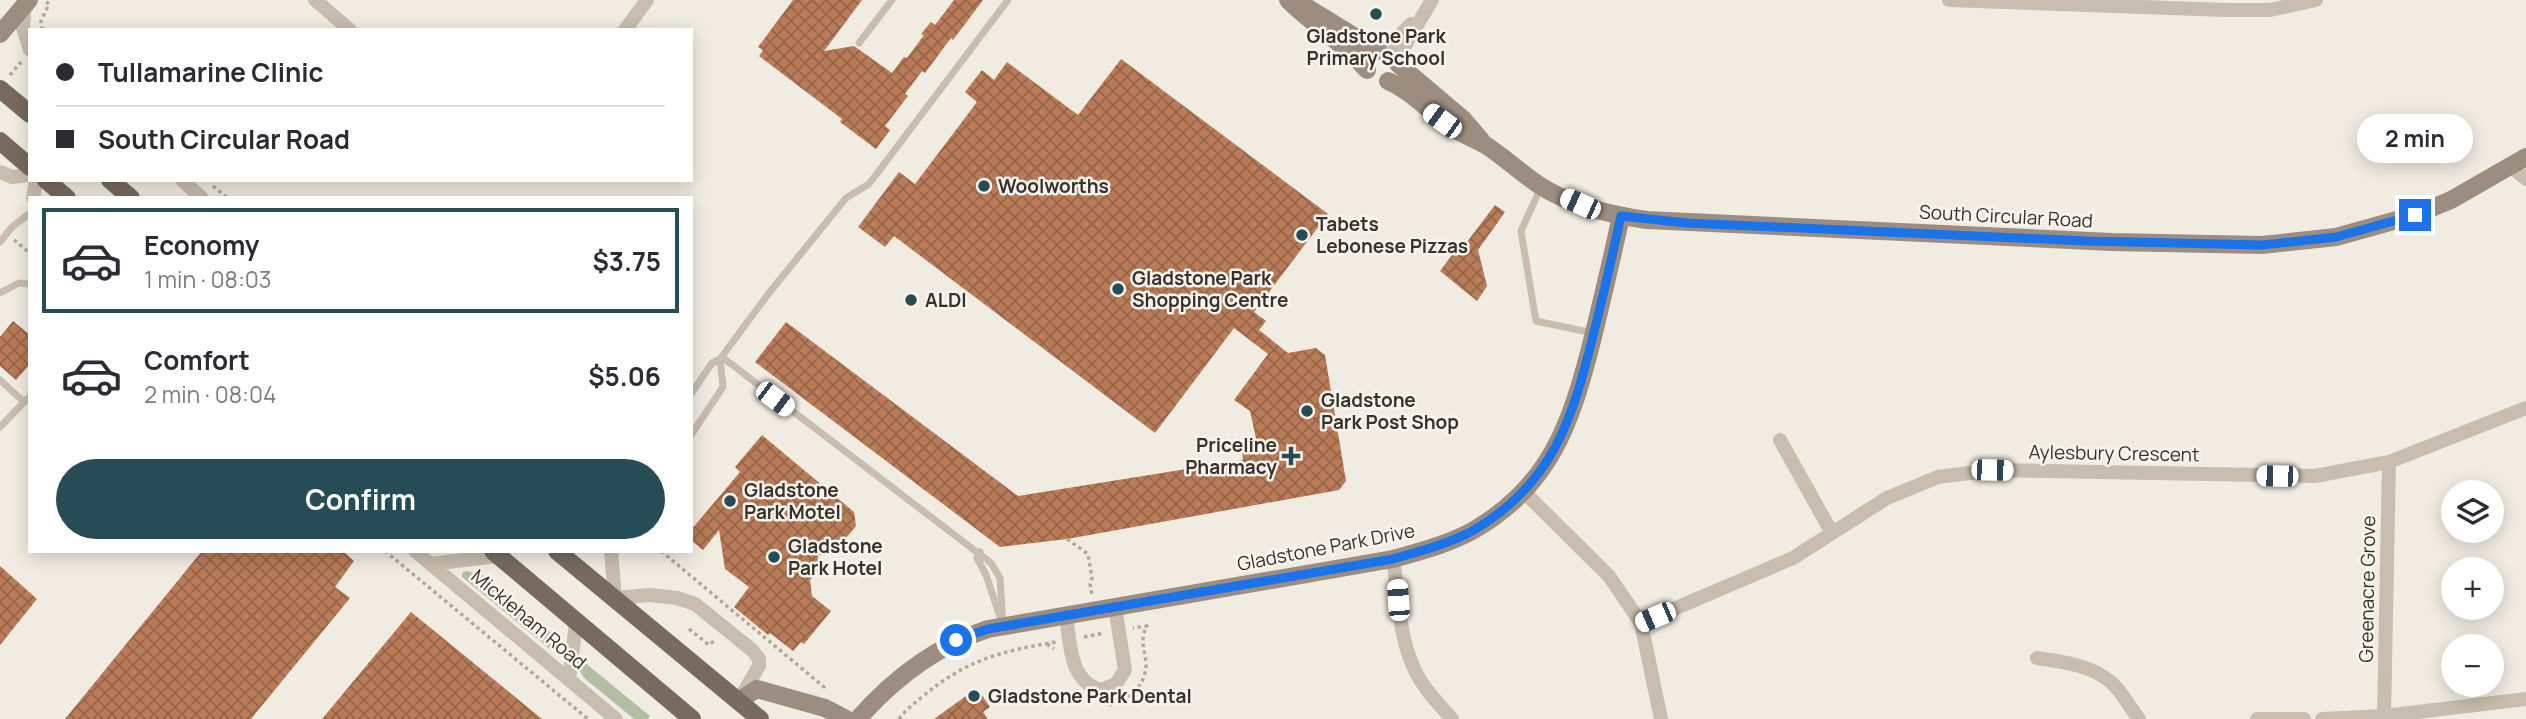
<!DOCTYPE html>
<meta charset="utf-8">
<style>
:root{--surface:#fff;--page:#f2f2f3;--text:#2b2b33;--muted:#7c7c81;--line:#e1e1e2;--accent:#264c55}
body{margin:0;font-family:Manrope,sans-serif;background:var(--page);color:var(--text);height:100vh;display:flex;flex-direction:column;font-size:26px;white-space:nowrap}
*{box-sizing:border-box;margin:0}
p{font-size:23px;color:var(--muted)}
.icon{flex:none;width:38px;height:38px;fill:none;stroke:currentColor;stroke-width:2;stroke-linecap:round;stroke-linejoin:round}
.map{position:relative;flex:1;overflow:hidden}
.panel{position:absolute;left:28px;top:196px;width:665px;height:357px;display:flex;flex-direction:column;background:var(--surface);border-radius:0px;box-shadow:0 4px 18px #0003}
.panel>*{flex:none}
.top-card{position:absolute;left:28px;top:28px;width:665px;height:154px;border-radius:0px;box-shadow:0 4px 18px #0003;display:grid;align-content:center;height:154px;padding:0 28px;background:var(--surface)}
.controls{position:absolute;left:2441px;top:480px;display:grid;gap:14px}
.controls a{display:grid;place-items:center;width:63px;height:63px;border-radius:50%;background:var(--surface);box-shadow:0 4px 18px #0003;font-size:35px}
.end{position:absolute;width:32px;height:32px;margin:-16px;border:9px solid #1a73e8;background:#fff;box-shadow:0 0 0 4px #fff}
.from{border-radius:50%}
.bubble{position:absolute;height:49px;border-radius:24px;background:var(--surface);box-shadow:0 4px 18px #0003;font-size:23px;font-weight:700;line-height:49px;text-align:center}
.car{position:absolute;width:21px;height:42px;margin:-21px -10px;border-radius:9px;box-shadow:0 0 5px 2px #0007;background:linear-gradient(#fff 24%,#345 0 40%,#fff 0 76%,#345 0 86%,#fff 0)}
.top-card b{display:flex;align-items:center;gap:24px;height:66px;font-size:26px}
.top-card b+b{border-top:2px solid var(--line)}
.top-card i{width:18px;height:18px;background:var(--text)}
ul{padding:12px 0 0;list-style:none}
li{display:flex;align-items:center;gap:21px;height:105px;margin:0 14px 10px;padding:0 14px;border:4px solid transparent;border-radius:0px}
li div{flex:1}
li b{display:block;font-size:26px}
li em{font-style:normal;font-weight:700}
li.active{border-color:var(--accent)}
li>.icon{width:63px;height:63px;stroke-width:1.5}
.button{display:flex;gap:14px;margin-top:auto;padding:14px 28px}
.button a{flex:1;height:80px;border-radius:42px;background:var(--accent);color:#fff;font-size:28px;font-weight:700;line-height:80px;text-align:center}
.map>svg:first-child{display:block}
.green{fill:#b2bfa3}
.building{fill:url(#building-cross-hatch)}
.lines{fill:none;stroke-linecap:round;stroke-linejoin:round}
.path{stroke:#b4a899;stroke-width:3.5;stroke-dasharray:3.5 3.5;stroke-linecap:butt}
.lane{stroke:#c8bdae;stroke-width:7}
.street{stroke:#c8bdae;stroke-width:14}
.secondary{stroke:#9c8d80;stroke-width:18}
.primary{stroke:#786a5f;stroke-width:18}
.route{stroke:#1a73e8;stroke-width:9}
.poi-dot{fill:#264c55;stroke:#f9f5ee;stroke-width:2.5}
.labels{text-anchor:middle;stroke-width:5;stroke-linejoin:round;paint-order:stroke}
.poi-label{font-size:19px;font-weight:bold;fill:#38312c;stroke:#f9f5ee;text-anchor:start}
.street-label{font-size:19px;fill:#38312c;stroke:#f9f5ee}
</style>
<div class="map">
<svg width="2526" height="719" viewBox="0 0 2526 719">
<defs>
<pattern id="building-cross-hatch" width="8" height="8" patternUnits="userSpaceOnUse" patternTransform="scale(1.75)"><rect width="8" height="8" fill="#b97b58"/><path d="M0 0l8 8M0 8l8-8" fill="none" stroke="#976549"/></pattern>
</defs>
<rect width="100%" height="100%" fill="#f1ece2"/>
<path class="green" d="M466,571L481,574L487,578L551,633L555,640L554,650H551L462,577V573Z
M578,657L650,716L648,719H634L584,678L576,665Z"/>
<path class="building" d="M793,0H862L824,51L854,46L892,73L904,57L907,58L924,35L921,34L931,22L935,25L954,0H983L953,40L951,38L925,73L922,71L905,94L908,96L885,126L890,130L876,149L840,122L842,119L759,56L763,50L758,47Z
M1121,59L1328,214L1254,312L1266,321L1259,330L1288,353L1316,348L1325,355L1346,481L1339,490L1067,539L1000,547L755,362L786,322L1018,496L1243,460L1242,451L1257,443L1250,411L1234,400L1268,354L1234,328L1155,433L894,236L885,247L858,227L899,172L915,184L977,102L965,92L982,70L994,80L1007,62L1078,115Z
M1495,205L1505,212L1478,250L1487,286L1477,301L1440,271L1464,239L1467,242Z
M13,321L30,335V364L16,380L0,366V337Z
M762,435L854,512L856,526L833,554L818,555L819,570L810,580L812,596L831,611L804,644L801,642L793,651L770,633L768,635L734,607L749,587L725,569L719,530L703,550L691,540V530L740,472L735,467Z
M202,551H343L354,561L335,587L350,598L251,719H65Z
M0,566L37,599L0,645Z
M411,612L542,719H322Z
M977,688L990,707L983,712L988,719H934Z"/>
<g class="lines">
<path class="path" d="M42,30L41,21L49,4L45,1
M10,75L21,62
M213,186L227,198
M14,240L30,253
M1067,539L1088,554L1092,578L1090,584L1092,595
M385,551L588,719
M661,551L824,687V689
M689,629L709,645L715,640
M1084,637L1104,633
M1047,644L1054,649
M1109,705C1129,702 1146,685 1146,664C1145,649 1139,640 1147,626L1133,628
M899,719C905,710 914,704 922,697C966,660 1001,651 1056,642"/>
<path class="lane" d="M859,43L892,0
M1541,187L1521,231L1536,321L1593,333
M0,242L12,227L30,213
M0,293L19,283L30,284
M722,357L991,563L1000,578L1003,626
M0,380L23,401
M691,394L712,363L720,359L769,293L846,198L869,184L1008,0
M0,427L30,396
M691,435L723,387L720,359
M980,552L977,558L986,575L1001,620"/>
<path class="street" d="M315,0L350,30
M1949,0L2225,10H2270L2316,0
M25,4L23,28L30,50
M625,30L647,0
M1385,50L1411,24
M1397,59L1432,0
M2512,167L2526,179
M0,172L12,177L30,175
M182,180L202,198
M33,198L36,180
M1780,440L1832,533
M1523,491L1609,576L1641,623L1661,719
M415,551L616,719
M611,551L615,598L650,595L677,598L695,604L752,650L759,659V666L741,697
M1393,559C1399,594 1398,633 1413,666C1421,686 1438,703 1452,719
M430,564L498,556
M1066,615C1070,642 1069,682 1101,690L1116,684L1125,670L1115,607
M1641,623L1793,558L1887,498L1938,477L1992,470L2315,476L2389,462L2526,408
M2037,658C2064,662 2091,665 2112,683C2122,692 2130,708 2139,719
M569,680L576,623
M2384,716L2389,462
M2257,719H2304
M2322,719L2384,716L2526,699"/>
<path class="secondary" d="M1288,0C1313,25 1344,43 1367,70
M1303,5L1378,51
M0,34L29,0
M1398,64L1463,119L1481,140
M1388,81C1411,91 1429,111 1449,126C1461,134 1475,139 1487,146C1505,158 1521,173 1539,185C1571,206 1611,215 1647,220L2112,242L2262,245L2336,237L2415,215L2451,200L2526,157
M738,701L757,689L825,708L846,719
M858,719C894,678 936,646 988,629L1393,559C1421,551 1449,544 1474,530C1551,485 1571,423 1592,341C1602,300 1612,258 1621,216"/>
<path class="primary" d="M0,89L30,114
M0,141L30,167
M46,180L67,198
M110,180L131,198
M493,551L692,719
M557,551L760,719"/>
</g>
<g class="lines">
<path class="route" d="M956,640L988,629L1393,559C1420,551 1449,544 1474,530C1553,483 1572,420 1593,336C1603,296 1612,257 1621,216L1687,223L2086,241L2262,245L2336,237L2415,215"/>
</g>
<g class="poi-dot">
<circle cx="1376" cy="14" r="7"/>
<circle cx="984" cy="186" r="7"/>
<circle cx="1302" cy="235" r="7"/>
<circle cx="1118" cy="289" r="7"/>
<circle cx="911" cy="300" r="7"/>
<circle cx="1307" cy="411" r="7"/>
<path d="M1287.5 445.5h7v7h7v7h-7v7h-7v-7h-7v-7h7z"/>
<circle cx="730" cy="501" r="7"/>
<circle cx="774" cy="557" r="7"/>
<circle cx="974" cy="696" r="7"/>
</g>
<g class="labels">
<g class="poi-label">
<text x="1376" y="43" text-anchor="middle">Gladstone Park<tspan x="1376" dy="22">Primary School</tspan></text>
<text x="998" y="193">Woolworths</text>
<text x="1316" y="231">Tabets<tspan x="1316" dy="22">Lebonese Pizzas</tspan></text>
<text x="1132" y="285">Gladstone Park<tspan x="1132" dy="22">Shopping Centre</tspan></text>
<text x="925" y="307">ALDI</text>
<text x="1321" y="407">Gladstone<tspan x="1321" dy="22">Park Post Shop</tspan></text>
<text x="1277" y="452" text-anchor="end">Priceline<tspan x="1277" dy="22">Pharmacy</tspan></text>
<text x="744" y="497">Gladstone<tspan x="744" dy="22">Park Motel</tspan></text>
<text x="788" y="553">Gladstone<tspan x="788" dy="22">Park Hotel</tspan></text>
<text x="988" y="703">Gladstone Park Dental</text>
</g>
<g class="street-label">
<text transform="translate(2006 216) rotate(3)" y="7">South Circular Road</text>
<text transform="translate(2114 453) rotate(1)" y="7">Aylesbury Crescent</text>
<text transform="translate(1326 547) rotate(-11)" y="7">Gladstone Park Drive</text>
<text transform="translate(2367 589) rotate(-89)" y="7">Greenacre Grove</text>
<text transform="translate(529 619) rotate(40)" y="7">Mickleham Road</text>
</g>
</g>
</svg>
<div class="controls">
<a><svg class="icon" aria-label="layers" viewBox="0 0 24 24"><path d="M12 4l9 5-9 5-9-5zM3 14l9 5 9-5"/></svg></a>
<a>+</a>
<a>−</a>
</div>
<i class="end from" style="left:956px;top:640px"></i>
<i class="end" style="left:2415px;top:215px"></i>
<div class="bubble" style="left:2357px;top:114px;width:116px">2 min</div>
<i class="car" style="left:1442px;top:121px;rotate:306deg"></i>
<i class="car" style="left:1580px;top:204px;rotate:294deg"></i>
<i class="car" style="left:775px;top:399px;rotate:127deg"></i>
<i class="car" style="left:1992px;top:470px;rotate:91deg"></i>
<i class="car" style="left:2277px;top:476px;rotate:271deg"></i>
<i class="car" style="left:1398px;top:600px;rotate:356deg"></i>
<i class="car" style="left:1655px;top:617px;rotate:247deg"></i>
<div class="top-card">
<b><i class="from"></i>Tullamarine Clinic</b>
<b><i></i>South Circular Road</b>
</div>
<section class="panel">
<ul>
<li class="active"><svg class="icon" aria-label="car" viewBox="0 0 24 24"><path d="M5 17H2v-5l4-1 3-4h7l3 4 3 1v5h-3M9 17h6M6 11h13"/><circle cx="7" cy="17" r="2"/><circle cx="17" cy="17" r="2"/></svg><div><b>Economy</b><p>1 min · 08:03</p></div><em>$3.75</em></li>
<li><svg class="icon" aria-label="car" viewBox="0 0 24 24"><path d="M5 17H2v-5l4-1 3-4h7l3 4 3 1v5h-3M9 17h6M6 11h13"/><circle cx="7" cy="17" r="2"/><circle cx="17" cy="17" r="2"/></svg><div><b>Comfort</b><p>2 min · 08:04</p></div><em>$5.06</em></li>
</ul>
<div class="button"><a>Confirm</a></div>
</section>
</div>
